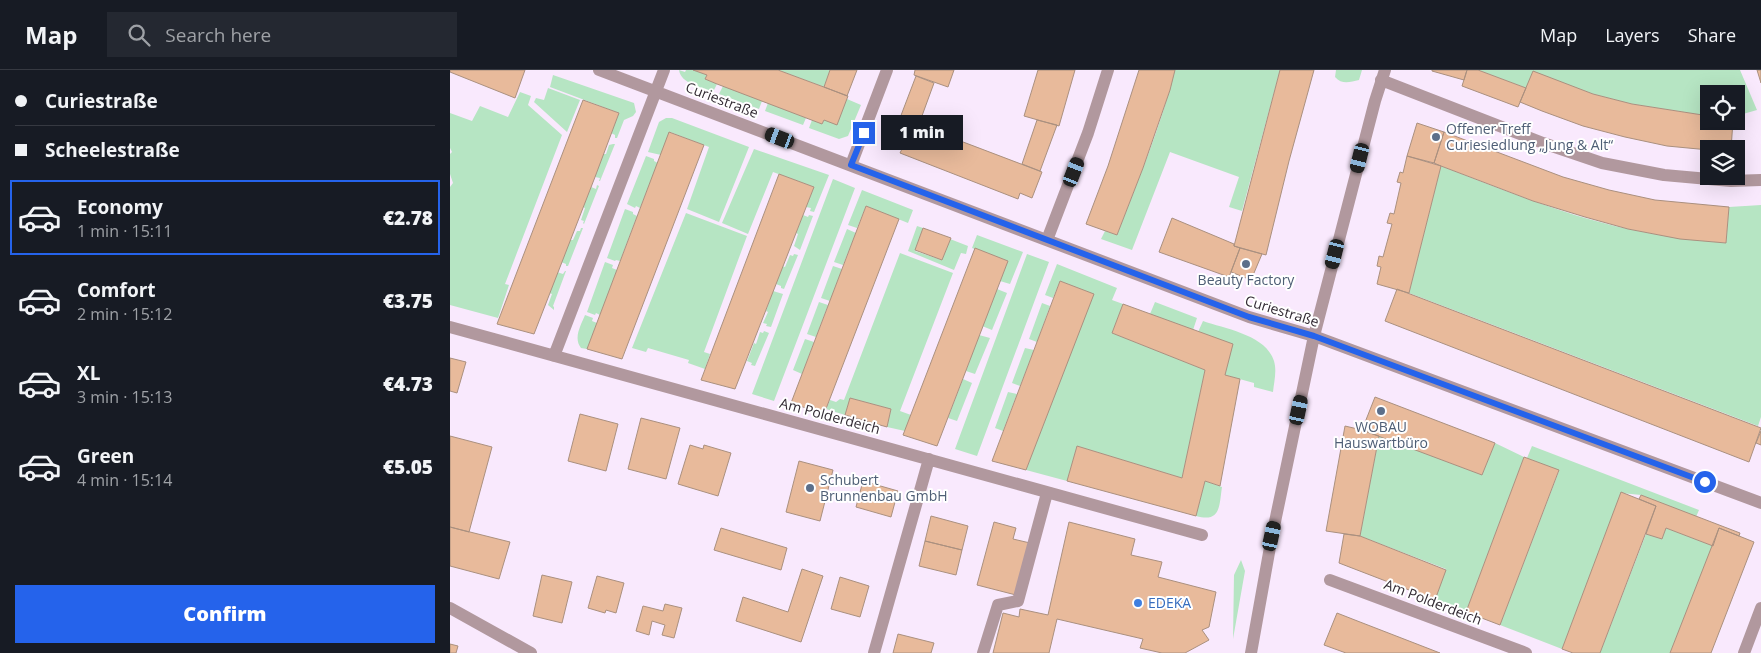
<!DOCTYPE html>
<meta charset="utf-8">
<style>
:root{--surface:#171b24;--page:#242831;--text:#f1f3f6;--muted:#9ea1a6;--line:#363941;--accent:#2563eb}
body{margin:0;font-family:"Open Sans",sans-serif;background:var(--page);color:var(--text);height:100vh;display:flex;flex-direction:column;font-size:19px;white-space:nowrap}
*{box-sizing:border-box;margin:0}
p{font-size:16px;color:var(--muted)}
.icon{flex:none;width:28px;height:28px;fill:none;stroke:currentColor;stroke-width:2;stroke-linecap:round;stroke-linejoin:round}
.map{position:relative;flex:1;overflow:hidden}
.panel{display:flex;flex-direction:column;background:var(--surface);width:450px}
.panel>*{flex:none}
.guide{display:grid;align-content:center;height:110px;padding:0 15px;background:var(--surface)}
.fabs{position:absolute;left:1250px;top:15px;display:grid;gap:10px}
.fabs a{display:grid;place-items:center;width:45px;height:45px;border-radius:0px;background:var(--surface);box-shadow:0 5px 20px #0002;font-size:25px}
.end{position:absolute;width:22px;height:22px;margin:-11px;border:6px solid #2563eb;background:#fff;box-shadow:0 0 0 2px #fff}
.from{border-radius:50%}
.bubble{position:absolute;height:35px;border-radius:0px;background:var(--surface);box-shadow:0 5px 20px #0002;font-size:16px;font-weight:800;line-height:35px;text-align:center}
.car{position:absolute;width:15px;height:30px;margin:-15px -8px;border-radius:6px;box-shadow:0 0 4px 1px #0007;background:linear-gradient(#222 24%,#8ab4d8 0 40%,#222 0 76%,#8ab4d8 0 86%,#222 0)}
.guide b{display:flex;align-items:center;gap:18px;height:48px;font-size:19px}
.guide b+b{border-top:1px solid var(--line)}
.guide i{width:12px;height:12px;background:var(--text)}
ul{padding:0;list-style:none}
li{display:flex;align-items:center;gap:15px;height:75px;margin:0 10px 8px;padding:0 5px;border:2px solid transparent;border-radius:0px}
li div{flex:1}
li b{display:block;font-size:19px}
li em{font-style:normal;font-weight:800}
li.on{border-color:var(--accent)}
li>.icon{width:45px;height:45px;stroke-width:1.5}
.action{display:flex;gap:10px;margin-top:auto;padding:10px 15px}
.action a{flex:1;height:58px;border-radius:0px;background:var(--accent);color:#fff;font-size:20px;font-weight:800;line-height:58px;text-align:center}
header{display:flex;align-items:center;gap:30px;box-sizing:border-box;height:70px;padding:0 25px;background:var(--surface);border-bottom:1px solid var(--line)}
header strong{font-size:24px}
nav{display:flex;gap:28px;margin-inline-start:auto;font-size:18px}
.search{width:350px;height:45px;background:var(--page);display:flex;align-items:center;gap:12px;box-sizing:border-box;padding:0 18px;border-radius:0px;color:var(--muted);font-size:19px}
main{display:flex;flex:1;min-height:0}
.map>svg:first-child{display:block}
.green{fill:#b6e5c3}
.building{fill:#e8ba9b;stroke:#aa907f}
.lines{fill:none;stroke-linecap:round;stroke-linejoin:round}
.minor{stroke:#b1989e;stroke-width:12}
.route{stroke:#2563eb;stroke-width:6}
.service-dot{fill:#5c6f8a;stroke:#fff;stroke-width:2}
.shop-dot{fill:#3f7fe0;stroke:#fff;stroke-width:2}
.labels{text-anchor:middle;stroke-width:4;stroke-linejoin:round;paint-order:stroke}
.street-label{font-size:14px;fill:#322a33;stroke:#fff}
.service-label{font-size:14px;fill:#4e5e75;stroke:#fff;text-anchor:start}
.shop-label{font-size:14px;fill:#366cbe;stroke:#fff;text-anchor:start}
</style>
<header>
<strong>Map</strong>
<div class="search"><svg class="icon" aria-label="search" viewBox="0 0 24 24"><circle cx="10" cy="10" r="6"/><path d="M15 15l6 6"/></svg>Search here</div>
<nav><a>Map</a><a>Layers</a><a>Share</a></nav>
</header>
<main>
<section class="panel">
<div class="guide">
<b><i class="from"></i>Curiestraße</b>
<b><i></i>Scheelestraße</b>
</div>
<ul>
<li class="on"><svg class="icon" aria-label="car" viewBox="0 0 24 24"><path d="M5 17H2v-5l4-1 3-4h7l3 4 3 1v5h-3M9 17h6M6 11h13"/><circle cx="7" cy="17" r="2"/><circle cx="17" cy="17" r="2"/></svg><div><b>Economy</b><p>1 min · 15:11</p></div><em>€2.78</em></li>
<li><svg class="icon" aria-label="car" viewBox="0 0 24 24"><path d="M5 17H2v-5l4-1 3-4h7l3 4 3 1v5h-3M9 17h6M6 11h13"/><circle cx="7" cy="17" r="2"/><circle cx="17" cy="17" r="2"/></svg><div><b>Comfort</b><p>2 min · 15:12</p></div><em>€3.75</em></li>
<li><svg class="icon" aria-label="car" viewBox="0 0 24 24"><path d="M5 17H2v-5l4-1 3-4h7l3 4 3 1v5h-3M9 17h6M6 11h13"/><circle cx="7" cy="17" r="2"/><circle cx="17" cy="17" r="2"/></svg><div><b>XL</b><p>3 min · 15:13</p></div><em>€4.73</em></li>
<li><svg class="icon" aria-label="car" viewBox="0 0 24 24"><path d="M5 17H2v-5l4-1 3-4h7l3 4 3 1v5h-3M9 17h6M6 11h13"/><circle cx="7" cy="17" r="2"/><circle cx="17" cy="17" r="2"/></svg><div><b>Green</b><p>4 min · 15:14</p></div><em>€5.05</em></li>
</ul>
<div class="action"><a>Confirm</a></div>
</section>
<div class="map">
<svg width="1311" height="583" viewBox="0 0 1311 583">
<rect width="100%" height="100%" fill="#f9e9fd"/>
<path class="green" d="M229,0L235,2L236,0H243L257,5L255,9L267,14L263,22C252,17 231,14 229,0Z
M328,0H380L374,17Z
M725,0H830L792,141L779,137L789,107L720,82L682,180L651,169L655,161L667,165C688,111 711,56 725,0Z
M886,0H912L909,10C900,12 892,15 885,7Z
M1028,0H1290L1307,40L1286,46V24H1259V46L1182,34L1143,24L1105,10L1076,18Z
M103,5L184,33L186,42L183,46L174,50L167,68H165V65L161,63L169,43L100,17Z
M273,16L312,31L309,39L269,24Z
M98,18L130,30L117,62L84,32L86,28L94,30Z
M70,22L81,26L78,35L112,65L55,214L59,215L48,248L0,235V117L3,113L0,104V84L2,82L0,78V43L22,51L30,36L58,47Z
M397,29L411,35L398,66L389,69L359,58L362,50L372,54L374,50Z
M318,33L356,48L353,55L315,41Z
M216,48H222L299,77L269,152L237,139L259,77L220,62L211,85L198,82L209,52Z
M163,74H165L150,111H149L150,108L145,107L153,84H156L159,75Z
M304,79L379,105L364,142L360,141L361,138L356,137L364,117L323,102L298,164L272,153Z
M196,86L204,89V91L208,93L190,138L186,136L185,138L177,134Z
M991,96C1053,120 1114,145 1178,159C1211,166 1243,170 1276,173L1279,137L1311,135V347L1308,356L959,223Z
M383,109L405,118L324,331L302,324Z
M147,115L149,116L134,154L133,153L134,151L131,150L135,138L133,137L141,117L146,119Z
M412,120L463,140L458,153L416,136L407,158L398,155Z
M175,139L183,142V144L187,146L170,191L166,190L165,191L157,188Z
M236,143L297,166L254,282L260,284L255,299L238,293L239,290L198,278L196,282L182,278Z
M353,145L358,147L359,145L363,146L350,180L344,176L348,164L346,163Z
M467,156L473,158L465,181L492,190L500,169L518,176L516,184L511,183L504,200L458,181Z
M131,158H133L118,196H116V194L111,192L120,170H123L127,161H130Z
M397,159L406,163L393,195L384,192Z
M527,165L573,182L560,214L550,211L558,191L522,178Z
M450,183L503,203L450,341L461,345L455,361L437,357L441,339L400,328L395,345L376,339L380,330L386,332L390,329L394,330Z
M344,184L348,185L334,219L331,218V216L326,214L332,196L335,197L340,185L343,186Z
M577,184L599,192L527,386L505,379Z
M155,192L163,195L162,198L167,200L150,245L146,243L145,245L137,242Z
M607,194L667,218L662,230L673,234L662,263L755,300L732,408L627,376L617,411L576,400L643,224L610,211L603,228L595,225Z
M383,196L392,199L380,231L371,228Z
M115,201H116L103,236L104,237V240L98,235L102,224L99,223L107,202L113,204Z
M547,219L557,223L542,260L532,256Z
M323,221L333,224L321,257L316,256L317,254L313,253L318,242L316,241Z
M369,232L378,235L366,267L357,264Z
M705,232L747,248L743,260L700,244Z
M592,233L600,236L587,272L579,269Z
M135,245L143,248L142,251L147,253L137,279L131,278C123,268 131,255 135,245Z
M753,251C776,259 816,265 824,291C827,301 824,312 823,322L804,317V313L775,305L748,262Z
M314,261L319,263L305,296L301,295L302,293L297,291L304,273L306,274L310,262L313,263Z
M529,265L540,268L525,304L516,301Z
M355,269L364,272L352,304L343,300Z
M575,278L584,280L570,316L562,313Z
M513,309L522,313L507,351L498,348Z
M558,322L567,324L553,361L545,358Z
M929,366L1032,405L1045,373L1074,387L1016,542L985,530L996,499L910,466Z
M1082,376L1249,440L1246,447L1191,425L1171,423L1112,579L1050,555L1109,401L1077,388Z
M755,411L772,417C769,436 771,453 746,446Z
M1216,458L1263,476L1220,583H1150L1196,464L1212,469Z
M791,490L795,501L783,569L784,505Z"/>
<path class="building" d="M0,0H75L65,28L0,2Z
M243,0H328L398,26L387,55L374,50L372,54L267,14L255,9L257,5Z
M380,0H407L397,26L374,17Z
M465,0H504L498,17L464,5Z
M588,0H625L609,56L574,46Z
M689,0H725L720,20L693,98L667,165L636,154L658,96Z
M830,0H864L839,91L816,185L784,176Z
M982,0H1017L1014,10L982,1Z
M1017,0H1028L1076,18L1068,37L1012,16Z
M1307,0H1311V13Z
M1083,1L1143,24L1182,34L1259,46V51H1283L1281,79H1259V80L1217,76L1175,67L1133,56L1092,41L1070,32Z
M466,6L484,13L469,54L450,48Z
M133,30L169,43L145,107L84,264L47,254Z
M450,48L592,102L582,128L570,123L568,129L450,83L452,79L440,74Z
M587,50L607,55L590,101L572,94Z
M967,53L994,62L984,93L957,86Z
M219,62L254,75L172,289L137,279Z
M994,62L1113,107L1159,120L1205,130L1279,137L1276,173L1230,169L1178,159L1135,147L1083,131L991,96L984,93Z
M957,86L991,96L959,223L927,214L931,197L927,196L929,186L933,187L942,154L937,153L940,143L944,144L951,113L947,112L950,102L953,103Z
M329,104L364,117L285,319L251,310Z
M416,136L449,149L374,344L341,333Z
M722,148L784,174V176L790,178L779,207L709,182Z
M473,158L501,168L492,190L465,180Z
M525,178L558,191L487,376L453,365Z
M790,178L812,184L801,210L781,202Z
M610,211L644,224L576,400L542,391Z
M947,219L1311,358L1299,392L935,251Z
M673,234L783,274L775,305L790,309L770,416L755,411L746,446L617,411L627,376L732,408L755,300L662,263Z
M0,288L16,292L7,323L0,321Z
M925,327L1045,373L1032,405L912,360Z
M400,328L441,339L437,357L395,345Z
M130,344L168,354L156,401L118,391Z
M191,348L230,358L216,409L178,399Z
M895,356L912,360L929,366L910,466L876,461Z
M1311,361V375L1306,373Z
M0,366L42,377L19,462L0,457Z
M240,375L253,379L254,375L281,383L268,426L228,414Z
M1074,387L1109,400L1050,555L1016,542Z
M349,391L383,400L370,451L336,442Z
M413,411L448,421L441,447L406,437Z
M1171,422L1206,436L1150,583H1123L1112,579Z
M1191,425L1290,463L1289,466L1269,458L1263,476L1216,458L1212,469L1196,464L1206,436L1189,429Z
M481,446L518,456L512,480L475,471Z
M544,452L566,458L563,469L580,473L566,525L527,515Z
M619,452L685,469L681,485L712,492L708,507L766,522L759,557L752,560L759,570L735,583H712L690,578L693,569L607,549L599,583H543L553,543L569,547L570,539L598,545Z
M0,457L60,472L49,509L0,496Z
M271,458L337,478L331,500L264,480Z
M1269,458L1304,472L1261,583H1220Z
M894,464L910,466L996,500L985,530L889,493Z
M475,471L512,480L506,505L469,496Z
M352,499L373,506L351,572L286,551L293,527L338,542Z
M92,505L122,512L112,553L83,546Z
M147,506L174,513L166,543L156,540L155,543L138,538Z
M390,507L419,516L410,547L381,539Z
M215,534L232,538L224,568L212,565L215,555L202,551L199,565L186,561L193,536L213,541Z
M887,543L910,552L990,583H896L874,575Z
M448,564L484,573L481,583H443Z
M0,574L8,576L6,583H0Z"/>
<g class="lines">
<path class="minor" d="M149,0L799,247L864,266L1311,433
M931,10L1093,73L1152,93L1214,105L1281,111L1311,110
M401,95L437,0
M597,170L638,63L658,0
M0,257L752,465
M104,286L214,0
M880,510L1076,583
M0,538L81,583
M424,583L479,389
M533,583L548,535L568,531L597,423
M801,583L822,466L864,266L925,31L935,0
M1294,583L1311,538"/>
</g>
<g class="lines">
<path class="route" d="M414,63L401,95L799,247L864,266L1255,412"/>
</g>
<g class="service-dot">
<circle cx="986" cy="67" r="5"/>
<circle cx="796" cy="194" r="5"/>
<circle cx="931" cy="341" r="5"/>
<circle cx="360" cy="418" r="5"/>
</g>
<circle class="shop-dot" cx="688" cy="533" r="5"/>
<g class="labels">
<g class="street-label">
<text transform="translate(272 30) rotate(21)" y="5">Curiestraße</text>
<text transform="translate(832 241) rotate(17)" y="5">Curiestraße</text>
<text transform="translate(380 346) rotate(15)" y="5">Am Polderdeich</text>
<text transform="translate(983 532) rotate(21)" y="5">Am Polderdeich</text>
</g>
<g class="service-label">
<text x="996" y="64">Offener Treff<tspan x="996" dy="16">Curiesiedlung „Jung &amp; Alt“</tspan></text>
<text x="796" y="215" text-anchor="middle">Beauty Factory</text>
<text x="931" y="362" text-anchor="middle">WOBAU<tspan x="931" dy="16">Hauswartbüro</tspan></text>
<text x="370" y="415">Schubert<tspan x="370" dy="16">Brunnenbau GmbH</tspan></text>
</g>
<g class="shop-label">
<text x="698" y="538">EDEKA</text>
</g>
</g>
</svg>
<div class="fabs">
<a><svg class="icon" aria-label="locate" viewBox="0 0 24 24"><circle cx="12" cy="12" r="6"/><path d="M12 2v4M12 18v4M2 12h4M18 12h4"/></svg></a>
<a><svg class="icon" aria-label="layers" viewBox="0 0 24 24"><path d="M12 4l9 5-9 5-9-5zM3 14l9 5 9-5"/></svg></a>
</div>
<i class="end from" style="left:1255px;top:412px"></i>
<i class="end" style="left:414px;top:63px"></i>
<div class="bubble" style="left:431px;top:45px;width:82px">1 min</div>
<i class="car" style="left:330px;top:68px;rotate:291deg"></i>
<i class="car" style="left:910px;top:88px;rotate:194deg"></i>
<i class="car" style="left:624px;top:102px;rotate:21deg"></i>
<i class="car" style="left:885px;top:184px;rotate:194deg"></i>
<i class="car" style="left:849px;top:340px;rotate:12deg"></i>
<i class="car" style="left:822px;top:466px;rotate:12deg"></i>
</div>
</main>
